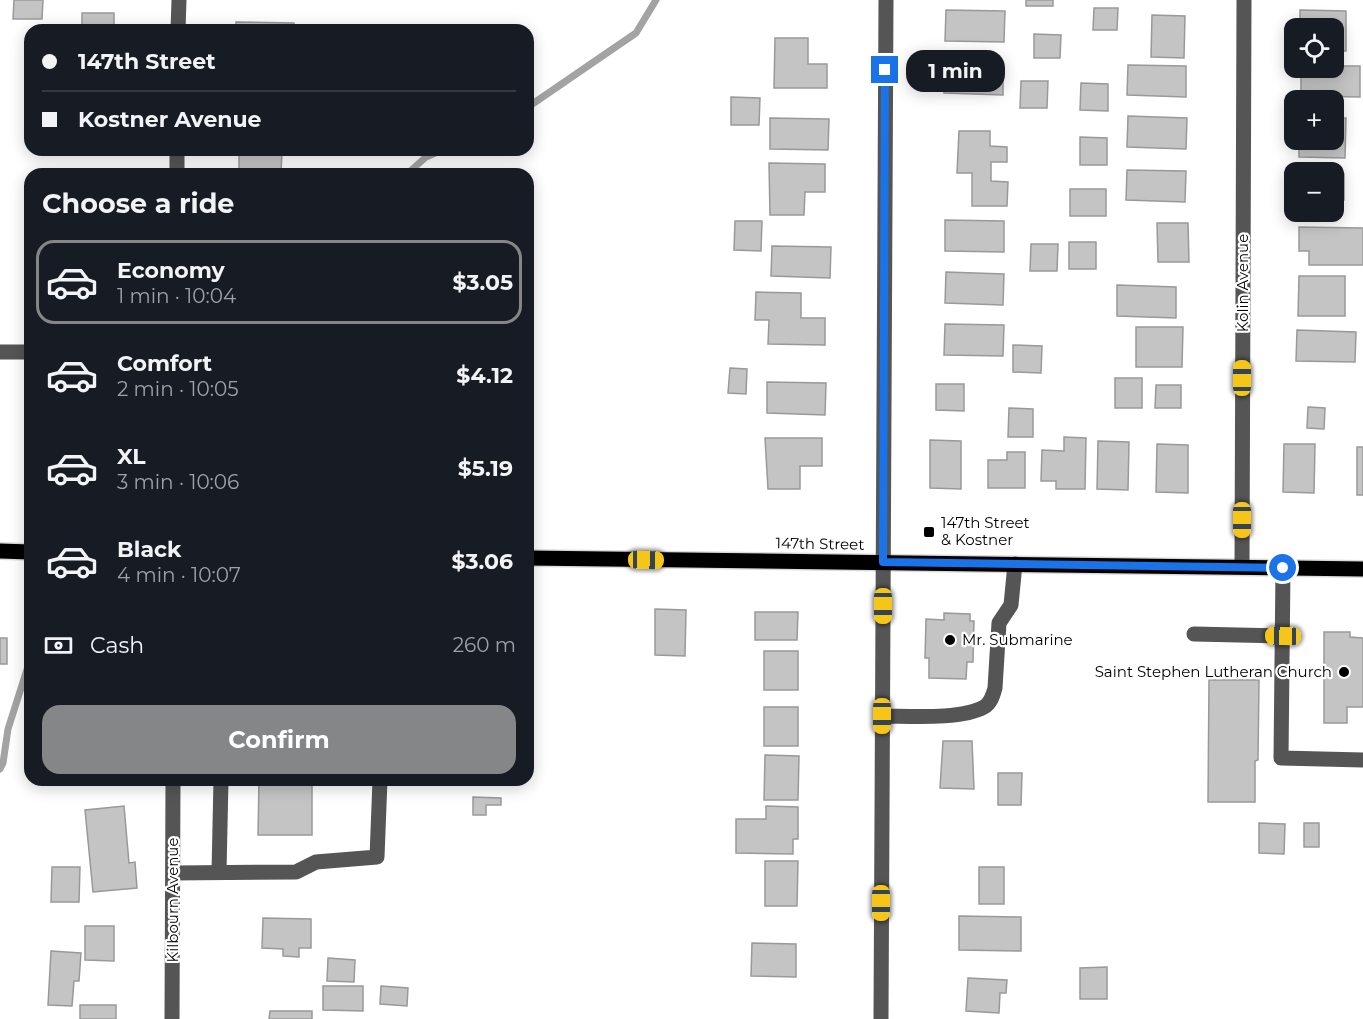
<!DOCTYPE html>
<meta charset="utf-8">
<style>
:root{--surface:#171b24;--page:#242831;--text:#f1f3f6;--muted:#9ea1a6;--line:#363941;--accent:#858687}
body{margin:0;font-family:Montserrat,sans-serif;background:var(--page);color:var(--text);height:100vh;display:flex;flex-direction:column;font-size:22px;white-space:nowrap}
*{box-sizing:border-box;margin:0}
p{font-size:20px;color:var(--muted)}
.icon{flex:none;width:33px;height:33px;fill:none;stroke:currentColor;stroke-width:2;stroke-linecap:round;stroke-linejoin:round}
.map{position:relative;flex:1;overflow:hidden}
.details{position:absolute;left:24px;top:168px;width:510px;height:618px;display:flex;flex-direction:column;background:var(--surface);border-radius:18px;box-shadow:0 3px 15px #0003}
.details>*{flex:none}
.top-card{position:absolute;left:24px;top:24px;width:510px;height:132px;border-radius:18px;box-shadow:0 3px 15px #0003;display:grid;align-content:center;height:132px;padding:0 18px;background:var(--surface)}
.buttons{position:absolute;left:1284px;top:18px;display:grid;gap:12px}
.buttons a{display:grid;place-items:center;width:60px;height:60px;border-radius:12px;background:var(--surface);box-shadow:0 3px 15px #0003;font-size:30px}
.end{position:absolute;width:27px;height:27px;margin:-14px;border:8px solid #1a73e8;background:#fff;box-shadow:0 0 0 3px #fff}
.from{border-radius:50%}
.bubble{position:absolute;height:42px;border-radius:18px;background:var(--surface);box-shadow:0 3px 15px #0003;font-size:20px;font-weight:700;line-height:42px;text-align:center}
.car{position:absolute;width:18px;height:36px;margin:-18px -9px;border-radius:8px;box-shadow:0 0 4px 2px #0007;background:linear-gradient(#f5c518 24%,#345 0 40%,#f5c518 0 76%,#345 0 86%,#f5c518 0)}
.top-card b{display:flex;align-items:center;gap:21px;height:57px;font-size:22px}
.top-card b+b{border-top:2px solid var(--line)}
.top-card i{width:15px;height:15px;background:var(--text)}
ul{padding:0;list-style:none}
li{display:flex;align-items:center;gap:18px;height:84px;margin:0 12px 9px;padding:0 6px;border:3px solid transparent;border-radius:18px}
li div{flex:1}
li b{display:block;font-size:22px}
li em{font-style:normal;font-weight:700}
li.on{border-color:var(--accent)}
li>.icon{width:54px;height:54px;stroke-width:1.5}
h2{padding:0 18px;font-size:27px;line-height:72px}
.pay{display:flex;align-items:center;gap:15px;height:66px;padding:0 18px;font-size:22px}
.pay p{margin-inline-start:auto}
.primary-button{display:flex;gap:12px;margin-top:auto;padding:12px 18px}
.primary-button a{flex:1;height:69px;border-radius:18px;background:var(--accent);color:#fff;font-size:24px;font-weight:700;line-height:69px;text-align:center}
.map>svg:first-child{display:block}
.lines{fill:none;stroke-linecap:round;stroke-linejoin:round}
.stream{stroke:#a3a3a3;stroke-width:7}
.building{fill:#c4c4c4;stroke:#999;stroke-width:1.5}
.major-casing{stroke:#dbdbdb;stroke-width:18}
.minor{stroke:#555;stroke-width:15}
.major{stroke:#000;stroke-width:15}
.route{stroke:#1a73e8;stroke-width:8}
.poi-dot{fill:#000;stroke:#fff;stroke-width:2}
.labels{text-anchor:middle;stroke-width:4.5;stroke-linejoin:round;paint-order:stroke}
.street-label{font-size:15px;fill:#000;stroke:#fff}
.poi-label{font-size:15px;fill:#000;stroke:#fff;text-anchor:start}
</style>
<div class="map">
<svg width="1363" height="1019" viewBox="0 0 1363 1019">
<rect width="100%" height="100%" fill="#fff"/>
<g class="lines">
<path class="stream" d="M528,107L636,33L656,0
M407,174L426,157L442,150
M0,769L3,763L8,729L30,660"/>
</g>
<path class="building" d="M14,0H43L42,19H13Z
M1026,0H1053V6H1026Z
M1094,8H1118L1117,30H1093Z
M946,10L1005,11L1004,42L945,41Z
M1300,10L1346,11V51H1334V28H1300Z
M82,13H114V30H82Z
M1152,15L1185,16L1184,58L1151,57Z
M236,22L294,23V30H236Z
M1034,34L1061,35L1060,58H1034Z
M775,38H808V64H827V88H774Z
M945,62L1003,64V95L944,93Z
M1128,65L1186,66V97L1127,95Z
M1334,66H1360V97L1301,96V68H1334Z
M1021,81H1048L1047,108H1020Z
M1081,83L1108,84V111L1080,110Z
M731,97L760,98L759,125H731Z
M1128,116L1187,118L1186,149L1127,147Z
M770,118L829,119L828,150L770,149Z
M1334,118H1346L1345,158L1299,157V140H1334Z
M959,131H990V146L1007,147V162H991V181L1008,182L1007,206H972V173H957Z
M1080,137L1107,138V165H1080Z
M239,150H282L281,174H239Z
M769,163L825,164V192H805L804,215H770Z
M319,169H344V174H319Z
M1127,170L1186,171L1185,202L1126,200Z
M1334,174H1344V200H1334Z
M1070,189H1106V216H1070Z
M945,220L1004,221V252L945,251Z
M735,221H762L761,251L734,250Z
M1157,223H1188L1189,262H1158Z
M1299,227L1363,228V265H1309V251H1299Z
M1069,242H1096V269H1069Z
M1031,244H1058L1057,271H1030Z
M772,246L831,247L830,278L771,276Z
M946,272L1004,274L1003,305L945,303Z
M1299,276H1345V316H1298Z
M1117,285L1176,287V318L1117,316Z
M756,292L801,293V318H825V345L768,344L769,320H755Z
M945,324L1004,325L1003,356L944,355Z
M1136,327H1183L1182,367H1136Z
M1297,330L1356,332L1355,362L1296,361Z
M1013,345L1042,346L1041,373L1013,372Z
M730,368L747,369L746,394L728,393Z
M1115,378H1142V408H1115Z
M767,382L826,383L825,415L767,413Z
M936,384H964V411L936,410Z
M1156,385H1181V408H1155Z
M528,388H529V482H528Z
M1308,407L1325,408L1324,429L1307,428Z
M1009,408L1033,409V437H1008Z
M1064,437L1086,438L1085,489H1056V481H1041L1042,450L1064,451Z
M765,438H822V466H800V489H768Z
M930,440L961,441V489L930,488Z
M1098,441L1129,442L1128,490L1097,489Z
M1157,444L1188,445V493L1156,492Z
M1284,444H1315L1314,493L1283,492Z
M1357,447H1363V495H1357Z
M1007,452H1025V488H988V460H1007Z
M655,609L686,610L685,656L655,655Z
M755,612H798L797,640H755Z
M944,613L970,614V621H974L973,662H967L966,679L929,678V658H925L926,619L944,620Z
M1324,632H1350V637L1363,638V707H1347V723H1324Z
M0,638H7V664H0Z
M764,651H798V690H764Z
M1209,680H1259L1258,760L1255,761V802H1208Z
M764,707H798V746H764Z
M943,741H972L974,789L940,788Z
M765,755L799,756L798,800H764Z
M998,773H1022L1021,805H998Z
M259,780H312V835H258Z
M473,797L501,798V805H486V815H473Z
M124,806L129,863L135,862L137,888L93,892L85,810Z
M766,806L798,807V839H793V854L736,853V819H766Z
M1259,823L1285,824L1284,854L1259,853Z
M1304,823H1319V847H1304Z
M765,861H798L797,906H765Z
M52,867H80L79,902H51Z
M979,867H1004V904H979Z
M959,916L1021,917V951L959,950Z
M263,918L311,919V948H299V957L283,956V949L262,948Z
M85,926H114V961L85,960Z
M752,943L796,944V977L751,976Z
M51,951L81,953L79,981H74L72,1006L48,1005Z
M328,958L355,960L354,982L327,981Z
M1107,967V999H1080V968Z
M968,978L1007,980L1006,993H1000L999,1013L966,1011Z
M323,986H363V1011L323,1010Z
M381,986L408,988L407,1006L380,1004Z
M80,1005H116V1019H80Z
M270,1011H312V1019H269Z"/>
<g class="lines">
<defs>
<path id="major" d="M0,551L30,552
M528,558L1363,569"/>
</defs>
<use href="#major" class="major-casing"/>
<path class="minor" d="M178,30L179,0
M177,174V150
M0,352H30
M1242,567L1244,0
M1283,568L1281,758L1363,760
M1194,634L1283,636
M882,716C909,716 961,720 984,707C991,703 993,695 995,688L999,623L1011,605L1015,564
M219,872L221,780
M173,873L296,872L316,862L377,857L380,780
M172,1019L173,780
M881,1019L886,0"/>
<use href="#major" class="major"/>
</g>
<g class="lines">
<path class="route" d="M885,70L883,562L1283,568"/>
</g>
<g class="poi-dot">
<rect x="923" y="526" width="12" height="12" rx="3"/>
<circle cx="950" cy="640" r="6"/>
<circle cx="1344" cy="672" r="6"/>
</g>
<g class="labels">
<g class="street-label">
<text transform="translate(1243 283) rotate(-90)" y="5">Kolin Avenue</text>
<text transform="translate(820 544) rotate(1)" y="5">147th Street</text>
<text transform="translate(173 900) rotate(-90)" y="5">Kilbourn Avenue</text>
</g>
<g class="poi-label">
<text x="941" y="528">147th Street<tspan x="941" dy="17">&amp; Kostner</tspan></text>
<text x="962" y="645">Mr. Submarine</text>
<text x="1332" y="677" text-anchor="end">Saint Stephen Lutheran Church</text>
</g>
</g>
</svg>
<div class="buttons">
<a><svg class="icon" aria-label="locate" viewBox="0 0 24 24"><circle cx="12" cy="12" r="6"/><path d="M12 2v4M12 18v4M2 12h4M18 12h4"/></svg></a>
<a>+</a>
<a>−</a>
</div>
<i class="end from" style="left:1283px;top:568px"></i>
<i class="end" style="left:885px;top:70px"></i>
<div class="bubble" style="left:906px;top:50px;width:99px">1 min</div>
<i class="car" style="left:1242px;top:378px;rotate:0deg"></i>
<i class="car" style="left:1242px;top:520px;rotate:180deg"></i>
<i class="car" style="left:646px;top:560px;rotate:91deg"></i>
<i class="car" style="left:883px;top:606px;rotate:180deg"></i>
<i class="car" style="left:1283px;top:636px;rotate:271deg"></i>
<i class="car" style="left:882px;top:716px;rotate:180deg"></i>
<i class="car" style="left:881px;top:903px;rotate:180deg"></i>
<div class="top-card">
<b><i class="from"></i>147th Street</b>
<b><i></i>Kostner Avenue</b>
</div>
<section class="details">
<h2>Choose a ride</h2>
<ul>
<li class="on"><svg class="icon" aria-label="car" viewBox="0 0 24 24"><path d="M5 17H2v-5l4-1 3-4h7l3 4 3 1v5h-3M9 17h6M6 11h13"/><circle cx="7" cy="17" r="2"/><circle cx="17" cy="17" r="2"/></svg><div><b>Economy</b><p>1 min · 10:04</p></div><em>$3.05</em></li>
<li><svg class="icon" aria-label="car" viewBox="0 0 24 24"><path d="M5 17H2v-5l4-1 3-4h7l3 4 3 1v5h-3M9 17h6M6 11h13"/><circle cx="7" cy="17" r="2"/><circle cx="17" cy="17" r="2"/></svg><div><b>Comfort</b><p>2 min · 10:05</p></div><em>$4.12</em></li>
<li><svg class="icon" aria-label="car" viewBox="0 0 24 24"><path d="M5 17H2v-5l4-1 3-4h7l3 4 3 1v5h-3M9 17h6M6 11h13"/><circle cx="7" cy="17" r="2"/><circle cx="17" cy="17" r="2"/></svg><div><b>XL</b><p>3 min · 10:06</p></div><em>$5.19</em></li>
<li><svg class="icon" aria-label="car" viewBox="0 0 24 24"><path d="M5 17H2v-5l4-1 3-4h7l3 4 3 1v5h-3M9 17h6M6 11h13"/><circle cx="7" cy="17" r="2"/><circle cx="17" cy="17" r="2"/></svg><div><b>Black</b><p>4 min · 10:07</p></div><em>$3.06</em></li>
</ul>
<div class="pay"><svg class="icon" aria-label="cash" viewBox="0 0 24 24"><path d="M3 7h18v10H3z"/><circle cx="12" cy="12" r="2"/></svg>Cash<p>260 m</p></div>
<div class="primary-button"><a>Confirm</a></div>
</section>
</div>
